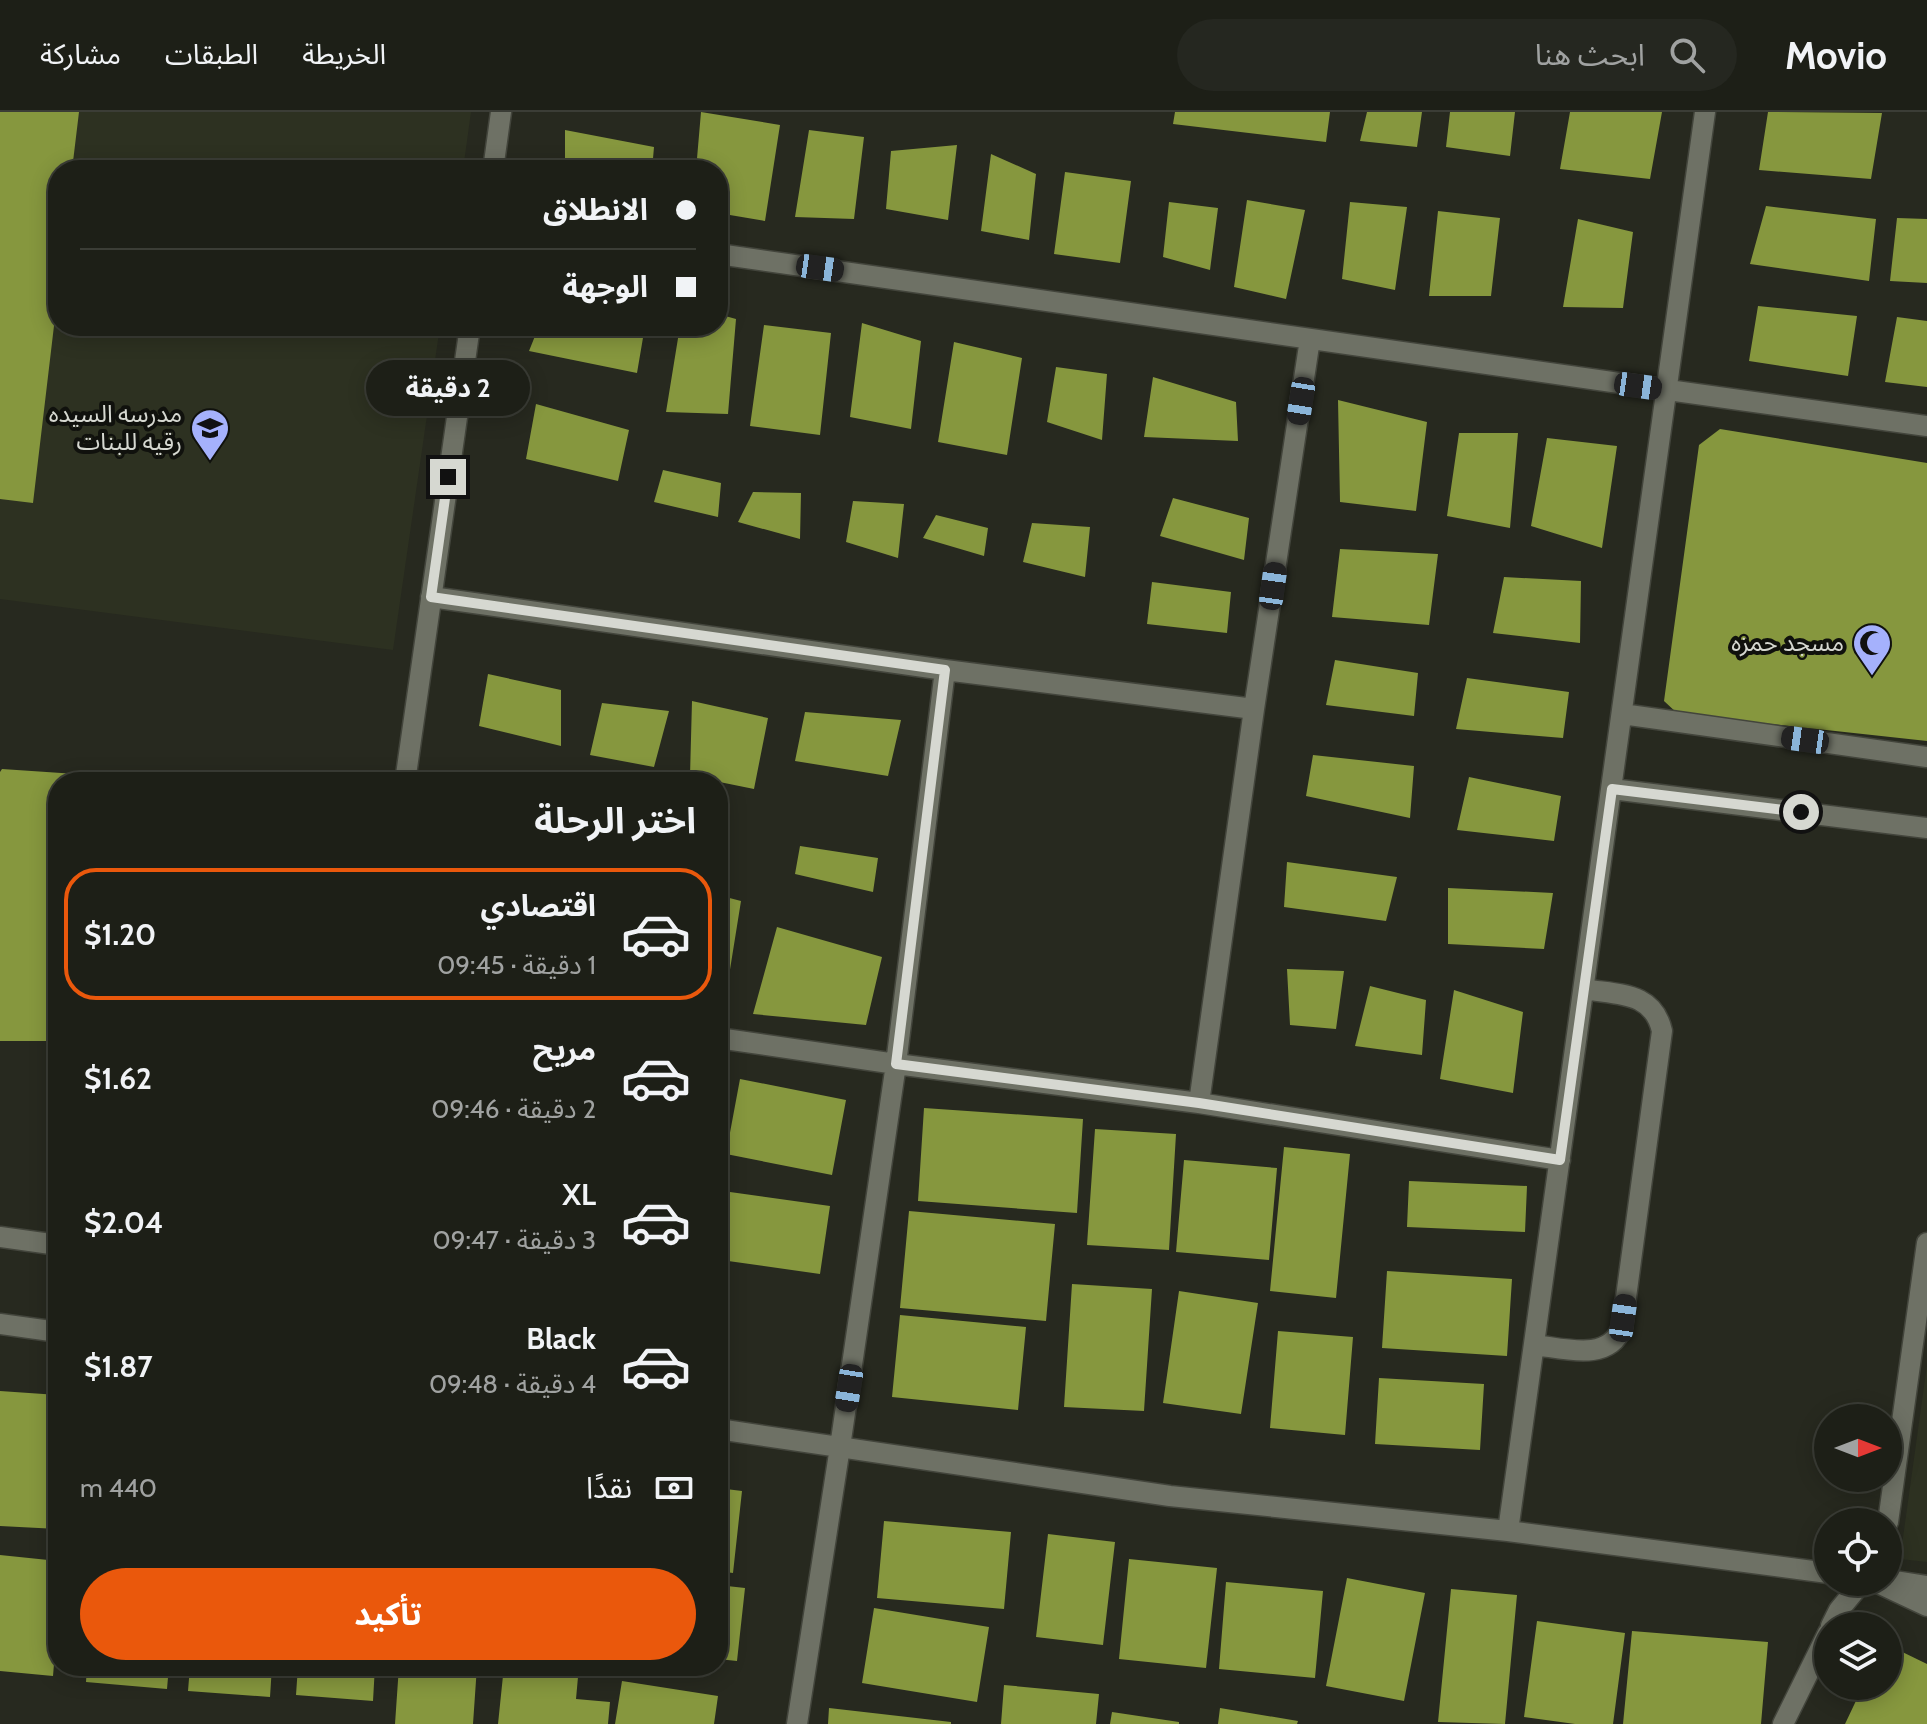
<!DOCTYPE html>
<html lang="ar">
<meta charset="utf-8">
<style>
:root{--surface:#1d1f17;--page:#252720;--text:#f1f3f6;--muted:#a0a2a1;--line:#3b3d36;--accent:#ea580c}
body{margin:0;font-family:Cabin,"Noto Sans Arabic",sans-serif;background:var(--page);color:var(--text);direction:rtl;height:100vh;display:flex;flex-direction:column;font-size:30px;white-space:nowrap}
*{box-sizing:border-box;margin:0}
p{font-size:26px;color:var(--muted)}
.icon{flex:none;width:44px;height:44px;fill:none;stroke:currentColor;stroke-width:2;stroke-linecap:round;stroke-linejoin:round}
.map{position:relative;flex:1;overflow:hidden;direction:ltr}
.sheet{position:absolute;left:48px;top:660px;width:680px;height:904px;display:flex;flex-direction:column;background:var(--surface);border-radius:32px;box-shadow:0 4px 20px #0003,0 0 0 2px var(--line);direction:rtl}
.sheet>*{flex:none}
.banner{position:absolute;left:48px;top:48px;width:680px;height:176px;border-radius:32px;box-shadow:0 4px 20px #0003,0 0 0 2px var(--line);direction:rtl;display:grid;align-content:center;height:176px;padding:0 32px;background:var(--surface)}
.needle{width:52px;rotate:90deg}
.buttons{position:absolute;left:1814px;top:1292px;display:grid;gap:16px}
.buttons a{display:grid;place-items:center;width:88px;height:88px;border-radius:50%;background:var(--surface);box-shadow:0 4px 20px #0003,0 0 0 2px var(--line);font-size:40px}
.end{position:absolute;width:36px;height:36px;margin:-18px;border:10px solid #d6d8d1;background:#111;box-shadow:0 0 0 4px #111}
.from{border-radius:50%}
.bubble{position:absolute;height:56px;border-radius:28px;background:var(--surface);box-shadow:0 4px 20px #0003,0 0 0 2px var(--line);font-size:26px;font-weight:700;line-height:56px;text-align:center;direction:rtl}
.car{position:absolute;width:24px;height:48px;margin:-24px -12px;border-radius:10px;box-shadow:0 0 6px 2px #0007;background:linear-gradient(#222 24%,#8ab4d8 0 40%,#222 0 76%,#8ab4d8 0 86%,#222 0)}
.banner b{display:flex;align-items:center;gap:28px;height:76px;font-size:30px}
.banner b+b{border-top:2px solid var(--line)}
.banner i{width:20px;height:20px;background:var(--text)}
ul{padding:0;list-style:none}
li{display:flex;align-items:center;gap:24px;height:132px;margin:0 16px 12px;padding:0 16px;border:4px solid transparent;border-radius:32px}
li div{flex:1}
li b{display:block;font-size:30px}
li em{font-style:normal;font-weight:700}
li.on{border-color:var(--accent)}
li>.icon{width:72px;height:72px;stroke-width:1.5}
h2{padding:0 32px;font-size:36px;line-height:96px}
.pay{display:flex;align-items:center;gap:20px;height:88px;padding:0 32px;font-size:30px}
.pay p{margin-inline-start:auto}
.cta{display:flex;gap:16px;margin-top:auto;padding:16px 32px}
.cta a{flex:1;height:92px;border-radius:48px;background:var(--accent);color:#fff;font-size:32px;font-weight:700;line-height:92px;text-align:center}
header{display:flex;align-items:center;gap:48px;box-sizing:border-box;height:112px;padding:0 40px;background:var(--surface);border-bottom:2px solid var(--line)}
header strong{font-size:38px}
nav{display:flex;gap:44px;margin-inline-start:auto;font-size:28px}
.search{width:560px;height:72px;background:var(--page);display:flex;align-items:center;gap:20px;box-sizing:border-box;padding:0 28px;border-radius:44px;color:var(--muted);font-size:30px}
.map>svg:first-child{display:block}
.built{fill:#2d3121}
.building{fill:#86973e}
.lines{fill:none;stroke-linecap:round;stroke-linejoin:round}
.minor-casing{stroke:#43453c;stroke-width:23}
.minor{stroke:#6e7165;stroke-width:20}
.route{stroke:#d6d8d1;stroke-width:10}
.labels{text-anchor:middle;stroke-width:8;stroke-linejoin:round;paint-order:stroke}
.poi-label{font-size:24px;fill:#d6d8d1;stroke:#10110d;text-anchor:end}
</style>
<header>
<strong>Movio</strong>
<div class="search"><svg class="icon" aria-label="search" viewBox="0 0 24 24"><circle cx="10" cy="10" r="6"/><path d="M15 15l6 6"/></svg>ابحث هنا</div>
<nav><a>الخريطة</a><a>الطبقات</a><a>مشاركة</a></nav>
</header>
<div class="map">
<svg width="1927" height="1612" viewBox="0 0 1927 1612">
<rect width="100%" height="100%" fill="#27291f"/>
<path class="built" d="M0,0H471L463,58H58V214H440L393,538L0,487Z
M1927,1253V1450L1900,1447Z"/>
<path class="building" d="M0,0H79L72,58H58V180L33,391L0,387Z
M701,0L780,13L765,109L718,101V58H696Z
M1175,0H1330L1326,30L1173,12Z
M1367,0H1422L1417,35L1360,29Z
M1450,0H1515L1510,44L1446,35Z
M1570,0H1662L1650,67L1560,57Z
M1768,0L1882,1L1871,67L1759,58Z
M565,18L654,35L652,58H565Z
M809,18L864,25L854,107L795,105Z
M957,33L948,108L886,97L891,39Z
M991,42L1036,62L1029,128L981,119Z
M1065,60L1131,69L1120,151L1054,142Z
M1247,88L1305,98L1286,187L1234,175Z
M1169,90L1218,96L1210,158L1163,145Z
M1350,90L1407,95L1395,178L1342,167Z
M1766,94L1876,107L1869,169L1750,152Z
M1438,99L1500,106L1491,184H1429Z
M1897,106L1927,107V171L1890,169Z
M1578,107L1633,120L1623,196L1563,195Z
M1758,194L1857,204L1848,264L1749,249Z
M718,202L736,207L728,302L666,300L680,214H718Z
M1897,205L1927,209V275L1885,270Z
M862,211L921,229L911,317L850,305Z
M764,213L831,221L820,323L750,314Z
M539,214H645L637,261L529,239Z
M954,230L1022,246L1007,343L938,330Z
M1056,255L1107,262L1102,328L1047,310Z
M1153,265L1236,290L1238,329L1144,325Z
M1338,288L1427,310L1416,399L1340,390Z
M536,292L629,318L618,369L526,347Z
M1720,317L1927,351V629L1678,602L1664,589L1699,333Z
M1459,321H1518L1510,416L1447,404Z
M1547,326L1617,334L1602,436L1531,414Z
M663,358L721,371L718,405L654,390Z
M753,380L801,381L800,427L738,410Z
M1173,386L1249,406L1244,448L1160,424Z
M853,389L904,392L898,446L846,430Z
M936,403L988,416L984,444L923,426Z
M1032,411L1090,415L1085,465L1023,450Z
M1340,437L1438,442L1429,513L1332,505Z
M1504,465L1581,469L1580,531L1493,521Z
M1152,470L1231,480L1227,521L1147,512Z
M1335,548L1418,561L1414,604L1326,593Z
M488,562L561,578V634L479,614Z
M1467,566L1569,580L1563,626L1456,617Z
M692,589L768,606L754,677L690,664Z
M602,591L669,599L654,655L590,643Z
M805,600L901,608L888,664L795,649Z
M1313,643L1414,654L1410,706L1306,684Z
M2,657L165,668V670H58V929H0V660Z
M1469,665L1561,684L1554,729L1457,718Z
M800,734L878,746L873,780L795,762Z
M1287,750L1397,765L1386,809L1284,795Z
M1448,776L1553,781L1544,837L1448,832Z
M718,783L741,789L728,870L718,868Z
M777,815L882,845L866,913L753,902Z
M1287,857L1344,859L1336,917L1290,913Z
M1370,874L1426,888L1422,943L1355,934Z
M1454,878L1523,900L1513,981L1440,967Z
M740,967L846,988L832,1063L726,1042Z
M924,996L1083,1007L1077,1101L918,1089Z
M1095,1017L1176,1022L1169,1138L1087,1133Z
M1284,1035L1350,1042L1336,1186L1270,1179Z
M1184,1048L1277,1056L1269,1148L1176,1140Z
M1409,1069L1527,1074L1525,1120L1407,1115Z
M730,1080L830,1094L820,1162L721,1148Z
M909,1099L1055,1112L1046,1209L900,1196Z
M1387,1159L1512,1167L1507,1244L1382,1236Z
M1072,1172L1152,1177L1144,1299L1064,1295Z
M1179,1179L1258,1191L1241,1302L1163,1291Z
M900,1203L1026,1215L1018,1298L892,1285Z
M1278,1219L1353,1225L1345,1323L1270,1316Z
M1379,1266L1484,1272L1480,1338L1375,1332Z
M0,1279L58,1283V1417L0,1414Z
M718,1376L742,1379L733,1461L718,1459Z
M884,1409L1011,1420L1004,1497L877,1486Z
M1048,1422L1115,1430L1103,1533L1036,1525Z
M0,1443L58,1449V1504L53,1564L0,1559Z
M1129,1447L1217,1456L1206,1556L1119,1547Z
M1347,1466L1425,1481L1404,1589L1326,1574Z
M1226,1470L1323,1479L1315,1566L1219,1557Z
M718,1473L745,1476L737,1549L718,1547Z
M1451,1477L1517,1483L1505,1612L1438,1610Z
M874,1496L989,1515L977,1590L862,1571Z
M1537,1509L1625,1521L1613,1612H1575L1524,1605Z
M1632,1519L1768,1530L1761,1612H1623Z
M1888,1533L1927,1552V1612H1845L1863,1574H1888Z
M87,1554H169L167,1577L86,1570Z
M190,1554H272L270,1585L188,1579Z
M298,1554H375L373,1589L296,1583Z
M399,1554H477L473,1612H395Z
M504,1554H579L576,1587L610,1590L608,1612H498Z
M622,1569L718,1584L714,1612H615Z
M1004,1573L1099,1582L1096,1612H1001Z
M829,1596L951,1610V1612H828Z
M1220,1596L1298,1609L1297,1612H1218Z
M1112,1600L1179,1610V1612H1110Z"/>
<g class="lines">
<defs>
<path id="minor" d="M493,58L501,0
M718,142L1668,278L1927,314
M431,485L945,558L1254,597
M1622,602L1927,645
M405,670L470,214
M1612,677L1927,716
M718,926L896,952L1199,991L1560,1048
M1199,991L1254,597L1310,227
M0,1125L58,1133
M0,1212L58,1220
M1534,1233C1563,1236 1609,1251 1622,1215L1662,919C1653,879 1618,883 1584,877
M718,1317L1170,1384L1508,1419L1828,1461
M1888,1410L1927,1131
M1508,1419L1705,0
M1888,1468L1927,1474
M1876,1470L1927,1494
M1831,1514L1839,1498L1862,1470
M797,1612L840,1335L896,952L945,558
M1783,1612L1828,1521"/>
</defs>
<use href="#minor" class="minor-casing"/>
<use href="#minor" class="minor"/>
</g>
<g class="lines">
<path class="route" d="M448,365L431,485L945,558L896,952L1199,991L1560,1048L1612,677L1801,700"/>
</g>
<defs>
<symbol id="school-pin" viewBox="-11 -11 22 30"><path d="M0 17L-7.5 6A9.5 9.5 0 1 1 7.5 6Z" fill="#a5b1fc" stroke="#10110d"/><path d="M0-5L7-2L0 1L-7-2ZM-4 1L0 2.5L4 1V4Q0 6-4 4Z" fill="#111"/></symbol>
<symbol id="mosque-pin" viewBox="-11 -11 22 30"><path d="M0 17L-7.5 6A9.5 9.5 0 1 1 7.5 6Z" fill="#a5b1fc" stroke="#10110d"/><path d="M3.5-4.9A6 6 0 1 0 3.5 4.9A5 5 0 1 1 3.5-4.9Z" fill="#111"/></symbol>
</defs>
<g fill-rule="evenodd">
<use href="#school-pin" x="188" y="294" width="44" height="60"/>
<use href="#mosque-pin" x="1850" y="509" width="44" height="60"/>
</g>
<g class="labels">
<g class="poi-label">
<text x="182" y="310">مدرسه السيده<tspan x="182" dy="28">رقيه للبنات</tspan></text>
<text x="1844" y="539">مسجد حمزه</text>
</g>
</g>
</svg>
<div class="buttons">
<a><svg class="needle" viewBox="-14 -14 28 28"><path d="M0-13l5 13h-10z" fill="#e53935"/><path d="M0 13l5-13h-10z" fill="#a0a2a1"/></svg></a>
<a><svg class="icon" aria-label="locate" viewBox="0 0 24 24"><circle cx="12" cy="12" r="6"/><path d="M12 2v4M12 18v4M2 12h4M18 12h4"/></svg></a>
<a><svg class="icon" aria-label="layers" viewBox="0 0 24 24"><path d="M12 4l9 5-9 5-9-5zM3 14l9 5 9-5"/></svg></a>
</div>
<i class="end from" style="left:1801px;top:700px"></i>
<i class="end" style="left:448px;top:365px"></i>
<div class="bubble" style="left:366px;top:248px;width:164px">2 دقيقة</div>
<i class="car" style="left:820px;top:156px;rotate:98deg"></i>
<i class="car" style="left:1638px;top:274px;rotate:98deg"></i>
<i class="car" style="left:1301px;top:289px;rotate:189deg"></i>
<i class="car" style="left:1273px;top:474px;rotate:8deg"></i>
<i class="car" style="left:1805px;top:628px;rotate:278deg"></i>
<i class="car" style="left:1623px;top:1206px;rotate:8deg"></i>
<i class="car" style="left:849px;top:1276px;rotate:189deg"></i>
<div class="banner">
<b><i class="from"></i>الانطلاق</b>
<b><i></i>الوجهة</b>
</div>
<section class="sheet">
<h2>اختر الرحلة</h2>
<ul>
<li class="on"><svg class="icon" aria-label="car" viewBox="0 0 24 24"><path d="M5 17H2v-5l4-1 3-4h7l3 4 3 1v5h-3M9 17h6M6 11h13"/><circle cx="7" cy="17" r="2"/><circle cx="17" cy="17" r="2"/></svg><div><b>اقتصادي</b><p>1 دقيقة · 09:45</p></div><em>$1.20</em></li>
<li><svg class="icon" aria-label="car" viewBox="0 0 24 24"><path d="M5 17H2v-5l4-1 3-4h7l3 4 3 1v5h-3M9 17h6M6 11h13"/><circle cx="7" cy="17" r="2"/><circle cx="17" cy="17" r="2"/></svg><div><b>مريح</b><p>2 دقيقة · 09:46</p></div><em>$1.62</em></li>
<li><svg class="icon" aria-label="car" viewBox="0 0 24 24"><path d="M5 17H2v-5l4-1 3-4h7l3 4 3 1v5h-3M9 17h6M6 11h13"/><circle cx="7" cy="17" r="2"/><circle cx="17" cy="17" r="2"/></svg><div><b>XL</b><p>3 دقيقة · 09:47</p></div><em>$2.04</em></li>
<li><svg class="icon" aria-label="car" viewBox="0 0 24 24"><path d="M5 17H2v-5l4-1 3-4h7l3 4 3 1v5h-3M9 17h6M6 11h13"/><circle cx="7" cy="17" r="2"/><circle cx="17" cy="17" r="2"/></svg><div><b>Black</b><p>4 دقيقة · 09:48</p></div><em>$1.87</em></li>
</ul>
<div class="pay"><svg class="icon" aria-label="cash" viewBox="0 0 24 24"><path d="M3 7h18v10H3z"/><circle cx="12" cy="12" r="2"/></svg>نقدًا<p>440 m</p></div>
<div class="cta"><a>تأكيد</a></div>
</section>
</div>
